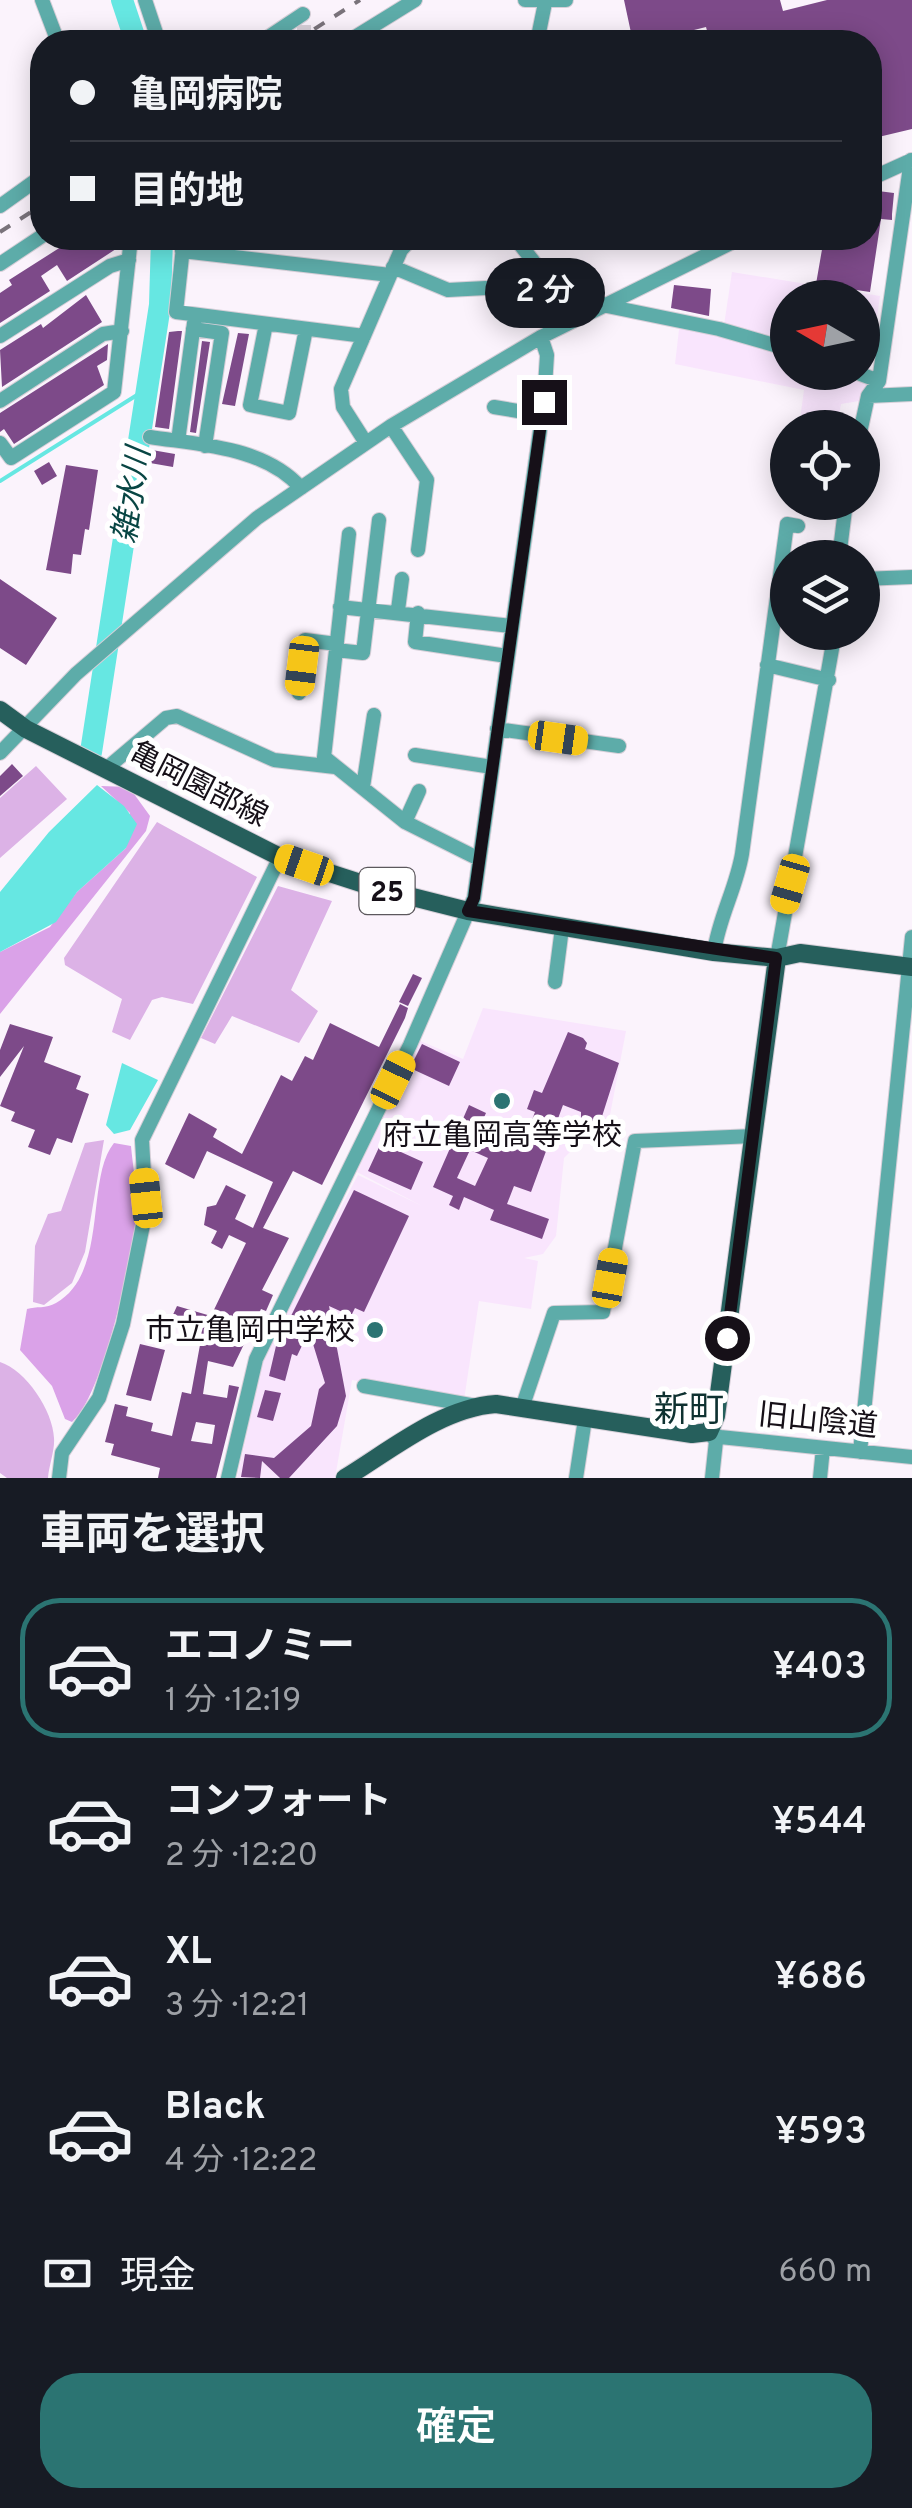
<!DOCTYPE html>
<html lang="ja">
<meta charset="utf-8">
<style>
:root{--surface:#171b24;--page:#20242c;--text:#f1f3f6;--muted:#9ea1a6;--line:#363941;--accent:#2b7472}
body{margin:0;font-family:Overpass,"Noto Sans JP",sans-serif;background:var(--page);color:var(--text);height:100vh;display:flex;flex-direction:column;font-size:38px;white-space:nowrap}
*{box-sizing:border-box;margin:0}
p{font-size:32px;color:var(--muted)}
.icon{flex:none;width:55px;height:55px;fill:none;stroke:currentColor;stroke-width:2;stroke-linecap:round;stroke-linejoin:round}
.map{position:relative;height:1478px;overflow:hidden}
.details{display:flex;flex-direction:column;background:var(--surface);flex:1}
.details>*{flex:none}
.top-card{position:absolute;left:30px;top:30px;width:852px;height:220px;border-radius:40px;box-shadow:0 5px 25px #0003;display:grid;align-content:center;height:220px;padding:0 40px;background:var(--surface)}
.needle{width:65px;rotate:279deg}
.tools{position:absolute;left:770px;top:280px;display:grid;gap:20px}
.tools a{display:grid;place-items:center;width:110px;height:110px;border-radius:50%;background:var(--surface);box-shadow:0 5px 25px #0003;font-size:50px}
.end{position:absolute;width:45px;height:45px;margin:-22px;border:12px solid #161018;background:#fff;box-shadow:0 0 0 5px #fff}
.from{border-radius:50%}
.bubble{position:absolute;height:70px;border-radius:35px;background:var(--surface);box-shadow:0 5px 25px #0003;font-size:32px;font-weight:600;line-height:70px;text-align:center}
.car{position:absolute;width:30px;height:60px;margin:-30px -15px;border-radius:12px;box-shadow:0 0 8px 2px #0007;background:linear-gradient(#f5c518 24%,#345 0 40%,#f5c518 0 76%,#345 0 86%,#f5c518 0)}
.top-card b{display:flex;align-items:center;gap:35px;height:95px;font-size:38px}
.top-card b+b{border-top:2px solid var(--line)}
.top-card i{width:25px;height:25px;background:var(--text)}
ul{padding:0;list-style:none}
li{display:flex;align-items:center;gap:30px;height:140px;margin:0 20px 15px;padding:0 20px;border:5px solid transparent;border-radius:40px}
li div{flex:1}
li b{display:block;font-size:38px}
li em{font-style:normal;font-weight:600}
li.selected{border-color:var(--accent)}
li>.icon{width:90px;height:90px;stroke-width:1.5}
h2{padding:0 40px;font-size:45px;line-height:120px}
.pay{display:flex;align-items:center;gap:25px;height:110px;padding:0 40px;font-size:38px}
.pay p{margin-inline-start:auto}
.action{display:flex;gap:20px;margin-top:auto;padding:20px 40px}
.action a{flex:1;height:115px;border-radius:40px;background:var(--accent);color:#fff;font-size:40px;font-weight:600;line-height:115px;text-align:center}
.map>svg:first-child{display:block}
.built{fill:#f9e5fd;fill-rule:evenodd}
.green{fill:#dcb2e6}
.forest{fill:#daa2e8}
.water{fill:#66e7e2}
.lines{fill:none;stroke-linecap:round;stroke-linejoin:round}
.stream{stroke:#66e7e2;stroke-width:4}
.river{stroke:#66e7e2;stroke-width:22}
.building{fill:#7d4a89;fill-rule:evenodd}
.minor-tunnel{stroke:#d9d1da;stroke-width:14;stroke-dasharray:14 7;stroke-linecap:butt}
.minor-casing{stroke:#d6cfd8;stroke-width:16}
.major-casing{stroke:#d6cfd8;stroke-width:20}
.minor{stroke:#5daca9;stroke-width:14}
.major{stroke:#265f5c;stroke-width:18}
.rail{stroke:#7a737b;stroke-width:4;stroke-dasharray:12 12;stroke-linecap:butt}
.route{stroke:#161018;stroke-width:12}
.poi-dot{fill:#2b7472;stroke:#fff;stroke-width:4}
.labels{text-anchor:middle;stroke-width:10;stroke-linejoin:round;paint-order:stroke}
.shield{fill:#fff;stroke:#5c585d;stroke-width:2.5}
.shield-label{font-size:28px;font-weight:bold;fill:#161018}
.street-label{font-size:30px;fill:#161018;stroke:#fff}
.poi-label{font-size:30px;fill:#161018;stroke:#fff}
.water-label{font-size:32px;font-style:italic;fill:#094644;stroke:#fff}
.quarter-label{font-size:35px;fill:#0e3130;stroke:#fff}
</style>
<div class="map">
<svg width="912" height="1478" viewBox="0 0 912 1478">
<rect width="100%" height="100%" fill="#fbf3fc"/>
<path class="built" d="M732,272L880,296L865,400L841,404L837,427H799L804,390L675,364L680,321L724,325ZM788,298H862V372H788Z
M483,1008L626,1031L605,1141L579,1143L564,1158L556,1236L543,1254L524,1258L538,1261L531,1309L479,1301L464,1400L352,1380L335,1478H237L265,1352L358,1175L422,1206L357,1172L418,1040L463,1059Z"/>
<path class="green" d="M36,766L67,799L0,858V798Z
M157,822L257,877L193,1004L162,997L152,1000L130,1040L112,1032L122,999L65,965L64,958Z
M278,886L332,901L291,990L318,1011L299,1043L232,1016L215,1044L201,1038Z
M104,1140L85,1252L72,1283L44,1305L33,1302L35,1246L48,1214L61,1211L85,1143Z
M0,1362C26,1370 53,1411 54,1438C55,1450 49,1465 48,1478H7L0,1473Z"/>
<path class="forest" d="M101,786L129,787L150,816L146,831L0,1014V952L50,927L77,892L126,848L130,813Z
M114,1143L131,1146C133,1169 138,1193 136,1216C132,1259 103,1396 72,1422L65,1419L52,1386L20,1350L27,1309C36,1306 46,1309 56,1303C109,1273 85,1178 114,1143Z"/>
<path class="water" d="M97,785L124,806L137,824L126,848L77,892L56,922L0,952V892L49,832Z
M122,1063L158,1080L130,1130L114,1134L106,1125Z"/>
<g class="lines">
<path class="stream" d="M0,481L145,390"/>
<path class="river" d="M122,0L136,42
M91,752L160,305L162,238"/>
</g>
<path class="building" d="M624,0H780L783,11L827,0H912V129L870,139V42H710L706,27L686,32L689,42H633Z
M878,191L894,193L892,214V220L881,219L870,292L816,284L824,238H870V198L878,199Z
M75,238H119V247L67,281L57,265L41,276L50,291L0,323V293L12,285L9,280Z
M674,285L711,289L709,316L671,308Z
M86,295L102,322L2,387L0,350L41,324L43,328Z
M178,331H182L169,429L155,427L169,332Z
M238,333L249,334L235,406L222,404Z
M202,341L210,342L196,433L190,432Z
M108,344L107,360L97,366L104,385L14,444L4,429L0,432V413Z
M152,450L175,454L173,467L150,463Z
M49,462L57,476L42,485L34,471Z
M66,465L98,470L89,530L85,529L81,555L73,554L71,574L46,570Z
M0,579L57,618L26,665L0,648Z
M12,764L23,776L0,796V776Z
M413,974L422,978L408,1006L399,1002Z
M400,1004L408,1008L405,1018L322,1185L293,1171L263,1228L289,1238L262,1290L273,1295L266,1311L261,1309L233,1367L208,1361L203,1394L227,1398L229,1385L239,1387L216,1478H158L160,1468L111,1455L114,1444L105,1442L115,1404L128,1407L126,1416L153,1423L151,1431L172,1436L182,1392L191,1394L202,1334L171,1319L177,1306L211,1316L246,1243L229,1235L222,1249L211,1243L217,1231L204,1225L207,1207L216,1205L226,1185L246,1195L235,1219L253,1228L273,1182L207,1151L194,1179L165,1164L189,1113L217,1129L213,1137L242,1154L281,1075L292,1081L305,1056L313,1060L330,1023L379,1047ZM196,1422L215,1425L212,1444L191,1441Z
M10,1024L53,1037L44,1062L81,1076L76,1089L89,1094L72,1143L57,1138L50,1155L28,1147L35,1130L11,1121L15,1112L0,1106L24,1046L0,1077V1050Z
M568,1032L583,1038L587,1043L585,1049L619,1063L598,1129H581V1112L563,1105L531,1192L514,1186L507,1204L549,1219L542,1239L490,1220L494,1210L464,1197L459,1210L449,1205L453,1196L433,1187L469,1105L486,1113L481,1124L525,1139L535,1112L527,1109L534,1090L542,1093ZM470,1150L488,1158L475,1186L457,1178Z
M422,1044L460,1062L449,1086L410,1068Z
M381,1143L423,1162L411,1190L368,1171Z
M354,1190L409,1216L364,1312L355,1308L351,1316L329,1306L346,1396L337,1426L289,1478H280L262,1461L260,1478L241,1477L245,1454L274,1458L311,1426L319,1389L325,1383L309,1331L297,1356L292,1354L285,1381L269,1376L276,1346Z
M140,1344L165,1350L151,1401L126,1395Z
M265,1390L281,1393L273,1421L257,1417Z"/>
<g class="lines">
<path class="minor-tunnel" d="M304,25V42"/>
<defs>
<path id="minor" d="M42,0L58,42
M145,0L159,42
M525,0H566
M261,42L303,14
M347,42L415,0
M537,42L545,3
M870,179L912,160
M0,206L42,176
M184,238L176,312L364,336
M515,238L537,266L577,277L602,305L719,329L788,349
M182,251L390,275
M0,264L42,236
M393,267L448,290L486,288
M266,324L250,405L289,413L306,329
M193,329L222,333L205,446
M0,336L110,266L129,260
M855,372L879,381
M868,396L912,394
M0,401L103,334L122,331
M494,407L542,415
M391,426L427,480L418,550
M861,428L868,396L879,381L911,160
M150,437C201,445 265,447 301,488
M178,441L194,323
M0,443L11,458L114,392L131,238
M366,443L343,407L341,389L401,250L412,238
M349,534L324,757L405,822L479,859
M839,558L846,502
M862,579L912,577
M340,607L511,626
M398,610L402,579
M418,613L415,642L507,656
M336,650L363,653L379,520
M767,665L829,680
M299,693L305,640L337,644
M497,729L619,746
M0,753L76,674L257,518L391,426L541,337L741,238
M415,755L492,767
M107,768L166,718L177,716L274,760L335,767
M363,787L374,715
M405,822L419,791
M714,952C719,917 736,889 742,854L787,524L798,526
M777,958L835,632
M555,982L562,928
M364,1386L476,1406
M522,1408L554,1313L603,1312L635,1141L754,1136
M709,1432L720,1437L912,1457
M709,1432L716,1441L712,1478
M860,1452L912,937
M59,1478L62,1453L99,1398L123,1324L146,1210L142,1140L280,857
M228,1478L256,1359L410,1045L474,898L544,402L547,355L541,337
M576,1478L585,1419
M820,1478L823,1448"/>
<path id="major" d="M0,710L26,729L280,857L373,887L468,911L714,952L777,958L800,953L912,967
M345,1478C391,1450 441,1408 496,1404L692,1434L709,1432L716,1416L777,958"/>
</defs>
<use href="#minor" class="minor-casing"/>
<use href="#major" class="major-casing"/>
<use href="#minor" class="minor"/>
<use href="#major" class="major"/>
<path class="rail" d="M294,42L360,0
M0,232L42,205"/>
</g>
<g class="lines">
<path class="route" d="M544,402L474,898L468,911L776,958L727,1338"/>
</g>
<g class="poi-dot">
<circle cx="502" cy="1101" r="10"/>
<circle cx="375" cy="1330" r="10"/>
</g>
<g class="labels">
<rect class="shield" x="359.5" y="868" width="55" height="46" rx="8"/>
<g class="shield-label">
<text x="387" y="901">25</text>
</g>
<g class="street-label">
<text transform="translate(199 784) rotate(27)" y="10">亀岡園部線</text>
<text transform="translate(818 1420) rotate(6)" y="10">旧山陰道</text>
</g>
<g class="poi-label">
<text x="502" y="1145">府立亀岡高等学校</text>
<text x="355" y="1340" text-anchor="end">市立亀岡中学校</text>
</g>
<g class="water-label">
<text transform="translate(131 495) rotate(-81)" y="11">雑水川</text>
</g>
<g class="quarter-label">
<text x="689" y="1421">新町</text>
</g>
</g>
</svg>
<div class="tools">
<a><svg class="needle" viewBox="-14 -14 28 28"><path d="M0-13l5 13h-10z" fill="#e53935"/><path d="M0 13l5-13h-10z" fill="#9ea1a6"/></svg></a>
<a><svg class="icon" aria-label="locate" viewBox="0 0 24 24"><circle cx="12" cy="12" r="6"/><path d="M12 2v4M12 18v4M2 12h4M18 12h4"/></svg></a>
<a><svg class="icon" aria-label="layers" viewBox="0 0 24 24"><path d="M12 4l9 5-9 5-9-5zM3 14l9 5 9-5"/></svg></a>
</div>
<i class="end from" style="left:727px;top:1338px"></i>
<i class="end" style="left:544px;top:402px"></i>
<div class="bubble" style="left:485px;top:258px;width:120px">2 分</div>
<i class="car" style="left:302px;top:666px;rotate:187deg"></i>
<i class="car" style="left:558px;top:738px;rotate:98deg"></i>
<i class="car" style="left:304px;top:865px;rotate:289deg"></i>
<i class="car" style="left:790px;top:884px;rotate:196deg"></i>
<i class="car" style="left:393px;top:1080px;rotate:26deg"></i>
<i class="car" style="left:146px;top:1198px;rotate:354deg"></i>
<i class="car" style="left:610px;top:1278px;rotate:10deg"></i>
<div class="top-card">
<b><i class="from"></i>亀岡病院</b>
<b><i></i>目的地</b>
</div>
</div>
<section class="details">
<h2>車両を選択</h2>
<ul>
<li class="selected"><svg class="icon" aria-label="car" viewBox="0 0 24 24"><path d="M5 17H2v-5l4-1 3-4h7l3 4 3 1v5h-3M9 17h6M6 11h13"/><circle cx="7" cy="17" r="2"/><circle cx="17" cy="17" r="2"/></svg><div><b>エコノミー</b><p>1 分 · 12:19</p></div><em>¥403</em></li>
<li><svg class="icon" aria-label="car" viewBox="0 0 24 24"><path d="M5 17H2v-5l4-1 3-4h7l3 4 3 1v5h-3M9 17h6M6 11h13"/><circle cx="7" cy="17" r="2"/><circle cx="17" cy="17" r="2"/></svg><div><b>コンフォート</b><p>2 分 · 12:20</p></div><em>¥544</em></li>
<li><svg class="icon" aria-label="car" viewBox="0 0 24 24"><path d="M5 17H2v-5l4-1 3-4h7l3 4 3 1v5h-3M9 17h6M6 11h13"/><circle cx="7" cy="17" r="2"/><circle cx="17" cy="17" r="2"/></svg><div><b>XL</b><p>3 分 · 12:21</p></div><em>¥686</em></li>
<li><svg class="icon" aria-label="car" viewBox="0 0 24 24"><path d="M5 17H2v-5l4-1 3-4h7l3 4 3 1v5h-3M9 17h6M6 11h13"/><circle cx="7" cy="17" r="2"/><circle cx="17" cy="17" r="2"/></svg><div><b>Black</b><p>4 分 · 12:22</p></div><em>¥593</em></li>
</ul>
<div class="pay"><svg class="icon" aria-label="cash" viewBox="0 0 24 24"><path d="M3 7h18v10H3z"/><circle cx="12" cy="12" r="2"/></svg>現金<p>660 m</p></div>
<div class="action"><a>確定</a></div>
</section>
